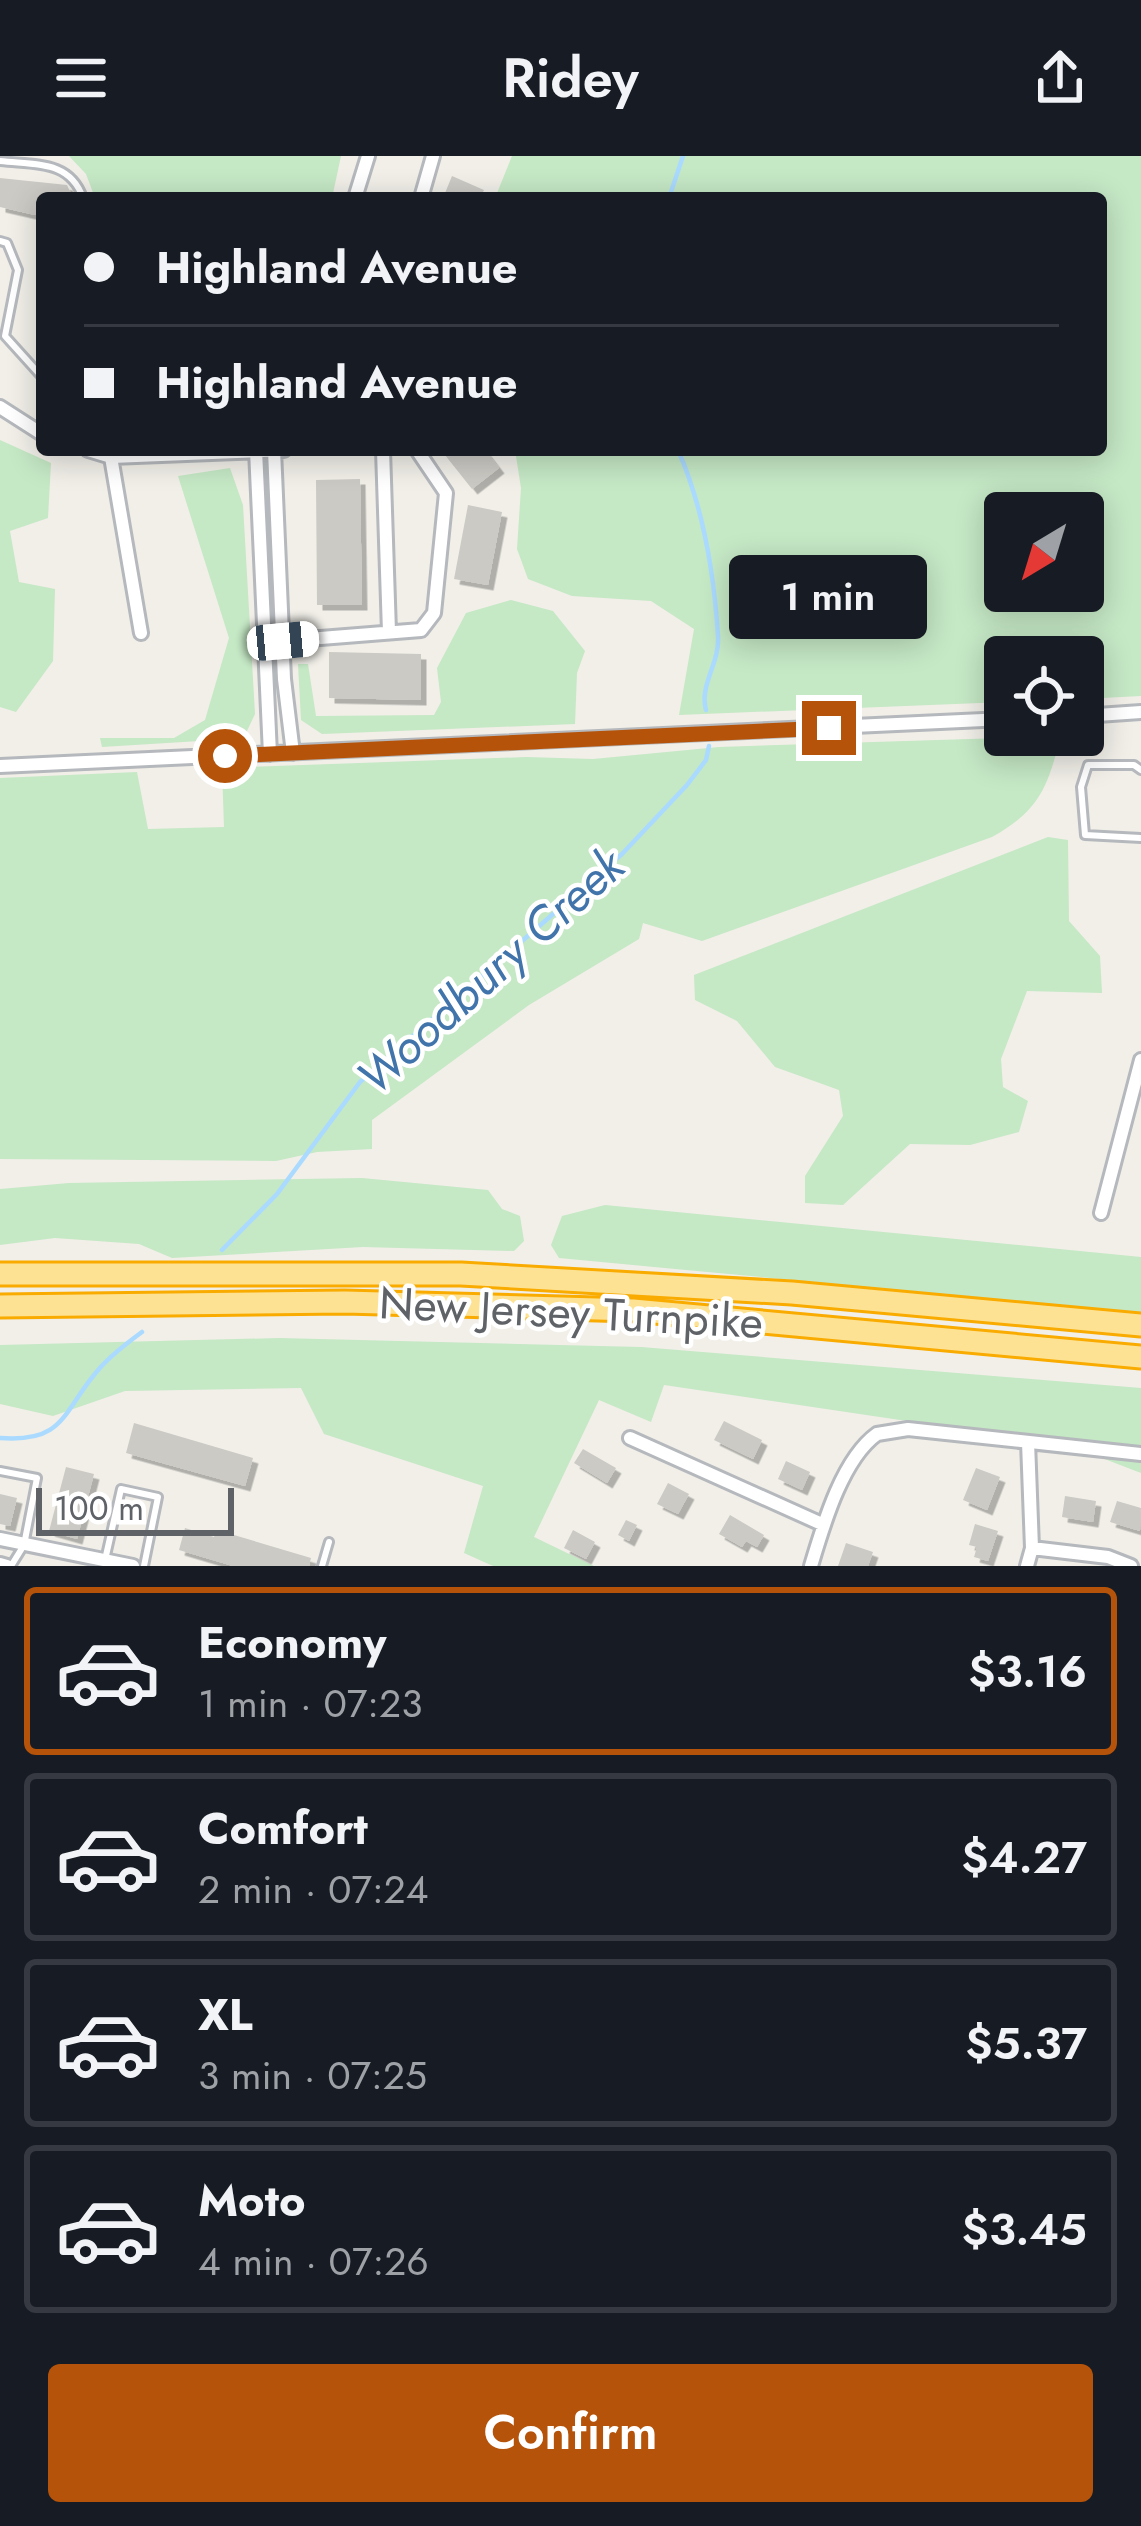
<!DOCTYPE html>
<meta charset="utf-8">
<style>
:root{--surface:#171b24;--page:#242831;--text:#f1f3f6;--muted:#9ea1a6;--line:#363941;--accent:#b45309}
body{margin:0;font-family:Jost,sans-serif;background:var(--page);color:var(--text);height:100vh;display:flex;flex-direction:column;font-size:45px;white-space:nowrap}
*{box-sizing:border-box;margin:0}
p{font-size:39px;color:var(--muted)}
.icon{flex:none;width:66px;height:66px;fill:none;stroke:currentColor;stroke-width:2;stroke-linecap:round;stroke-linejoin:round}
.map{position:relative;height:1410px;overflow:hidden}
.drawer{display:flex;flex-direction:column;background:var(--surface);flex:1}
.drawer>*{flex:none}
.top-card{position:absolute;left:36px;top:36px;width:1071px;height:264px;border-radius:12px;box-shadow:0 6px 30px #0003;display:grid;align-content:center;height:264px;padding:0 48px;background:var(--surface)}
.needle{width:78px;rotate:218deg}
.controls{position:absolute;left:984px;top:336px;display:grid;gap:24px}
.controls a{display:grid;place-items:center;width:120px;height:120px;border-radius:12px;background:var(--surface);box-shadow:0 6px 30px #0003;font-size:60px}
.scale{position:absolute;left:36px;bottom:30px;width:198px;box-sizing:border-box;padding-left:12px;border:6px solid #5f6368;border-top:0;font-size:33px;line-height:42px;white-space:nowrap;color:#5f6368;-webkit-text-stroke:9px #fff;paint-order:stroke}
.end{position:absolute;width:54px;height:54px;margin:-27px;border:15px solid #b45309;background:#fff;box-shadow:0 0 0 6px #fff}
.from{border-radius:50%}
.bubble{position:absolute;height:84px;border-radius:12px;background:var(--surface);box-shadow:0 6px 30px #0003;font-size:39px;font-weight:600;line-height:84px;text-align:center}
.car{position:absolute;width:36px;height:72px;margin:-36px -18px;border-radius:15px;box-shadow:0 0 9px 3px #0007;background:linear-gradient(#fff 24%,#345 0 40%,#fff 0 76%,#345 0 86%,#fff 0)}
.top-card b{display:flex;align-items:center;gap:42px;height:114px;font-size:45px}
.top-card b+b{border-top:3px solid var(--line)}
.top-card i{width:30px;height:30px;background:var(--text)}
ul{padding:21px 0 0;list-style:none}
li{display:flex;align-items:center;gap:36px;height:168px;margin:0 24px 18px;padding:0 24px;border:6px solid var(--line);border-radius:12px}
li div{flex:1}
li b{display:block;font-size:45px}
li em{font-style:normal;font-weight:600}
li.on{border-color:var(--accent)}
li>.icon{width:108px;height:108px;stroke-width:1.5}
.button{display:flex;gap:24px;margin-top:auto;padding:24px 48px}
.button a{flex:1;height:138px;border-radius:12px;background:var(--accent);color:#fff;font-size:48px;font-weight:600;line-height:138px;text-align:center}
header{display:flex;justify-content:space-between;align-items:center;height:156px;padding:0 48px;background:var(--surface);font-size:54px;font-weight:600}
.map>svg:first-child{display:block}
.green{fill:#c5e8c5;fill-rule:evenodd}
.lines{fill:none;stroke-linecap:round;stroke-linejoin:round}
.stream{stroke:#aadaff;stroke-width:4.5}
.building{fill:#cccac5;filter:url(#shadow)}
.service-casing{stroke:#b5b8bc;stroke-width:12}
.minor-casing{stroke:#b5b8bc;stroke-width:18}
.motorway-casing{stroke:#f9ab00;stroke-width:27}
.service{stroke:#fff;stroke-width:6}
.minor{stroke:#fff;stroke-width:12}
.motorway{stroke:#fde293;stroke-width:21}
.route{stroke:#b45309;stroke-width:15}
.labels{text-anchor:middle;stroke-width:9;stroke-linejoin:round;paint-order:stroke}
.street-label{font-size:45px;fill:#5f6368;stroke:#fff}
.water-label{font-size:48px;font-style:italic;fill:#4174aa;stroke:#fff}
</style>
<header><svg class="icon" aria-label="menu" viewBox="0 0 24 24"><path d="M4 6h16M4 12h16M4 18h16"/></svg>Ridey<svg class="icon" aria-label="share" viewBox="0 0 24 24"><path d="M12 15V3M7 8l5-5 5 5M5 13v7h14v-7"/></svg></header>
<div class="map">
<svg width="1141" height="1410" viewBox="0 0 1141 1410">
<defs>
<filter id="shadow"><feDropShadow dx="5.5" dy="5.5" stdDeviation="0" flood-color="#0004"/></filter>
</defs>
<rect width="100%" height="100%" fill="#f1efe8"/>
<path class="green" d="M69,0H341L332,42H95L86,18Z
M512,0H1141V540L1083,543V501H1005V546L679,559L694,473L651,445L572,440L528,423L517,393L521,332L515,294H1101V42H495ZM1005,357H1083V435H1005Z
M0,284L51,307L48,362L10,375L19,426L55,433L53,505L16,556L0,551Z
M230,312L243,349L255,558L246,577L232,583L102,591L100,582H174L205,564L229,482L178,320Z
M511,444L553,455L585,495L577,517L575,568L322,578L301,564L298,508H308L316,560L434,559L441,546L437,512L466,457Z
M1061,580C1047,632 1040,654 992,681L702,785L643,767L639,783L529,849L372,964V993L317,996L276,1005L0,1003V622L137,616L148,673L224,671L222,612L526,601L593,603L719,591Z
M1048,681L1068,684L1069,765L1100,800L1102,837L1027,835L1001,903L1003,931L1028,945L1019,976L970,989L910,988L843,1049L805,1047V1020L843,960L839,934L775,911L737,865L695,844L694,819Z
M362,1022L488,1034L502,1053L520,1060L524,1085L514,1095L363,1091L172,1102L139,1088L55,1082L0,1089V1033L69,1027Z
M605,1049L1141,1101V1157L559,1102L551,1089L562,1060Z
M279,1182L641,1191L1141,1232V1317L1068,1289L664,1229L651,1266L599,1244L534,1381L594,1410H493L464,1397L483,1330L324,1278L301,1232L125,1235L53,1260L0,1248V1189Z"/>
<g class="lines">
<path class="stream" d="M669,42L683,0
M678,294C704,353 714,417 718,480C720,507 699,529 706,554
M222,1094L277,1038L360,926L622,698L687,629L706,604L709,590
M0,1282C66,1287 62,1255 99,1213C111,1199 127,1187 142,1176"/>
</g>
<path class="building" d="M452,20L484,34L480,42H443Z
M0,22L67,29L73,42H42L35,59L0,51Z
M441,294H485L499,312L472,333Z
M360,323L362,449H317L316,324Z
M468,349L502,356L488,429L454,423Z
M329,496L421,498V544L329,542Z
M724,1265L762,1284L753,1303L714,1284Z
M134,1267L253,1302L245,1330L126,1297Z
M583,1293L616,1312L607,1327L574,1307Z
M786,1305L810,1316L802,1334L778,1323Z
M66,1311L94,1318L77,1383L49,1375Z
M976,1312L1000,1321L987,1354L963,1344Z
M668,1327L689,1338L678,1358L657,1348Z
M0,1338L17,1342L10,1370L0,1368Z
M1065,1340L1096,1345L1093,1366L1062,1361Z
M1117,1345L1141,1352L1140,1375L1110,1366Z
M730,1359L764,1379L757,1391L746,1385L742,1391L719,1378Z
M626,1364L637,1369L629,1385L618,1379Z
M975,1368L998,1375L988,1405L974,1401L977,1391L969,1389Z
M185,1372L214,1381L217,1374L311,1402L309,1410H233L179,1394Z
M573,1374L595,1386L586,1403L564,1392Z
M846,1387L873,1396L868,1410H838Z"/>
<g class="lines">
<defs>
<path id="service" d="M0,5C35,9 70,4 83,42
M0,85L7,87L18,114L5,180L42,221
M1141,614L1134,609H1088L1081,631L1085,679L1141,682
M0,1315L37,1322L24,1389L11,1410
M105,1404L121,1333L158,1341L144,1410
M322,1410L329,1386"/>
<path id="minor" d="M355,42L368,0
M421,42L433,0
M0,251L42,278
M88,294L111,301L284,294
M256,294L270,598
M274,294L284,523L293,597
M383,294L389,476
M111,301L141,477
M283,485L421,474L434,457L446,337L417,294
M1083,560L1141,556
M0,610L1005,563
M1101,1057L1141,904
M630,1282L824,1369
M0,1383L133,1410
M1032,1392L1108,1401L1131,1410
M0,1408L7,1410
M811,1410C823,1370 842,1303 877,1278L908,1273L1141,1298
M1027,1410L1032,1392L1028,1286"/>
<path id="motorway" d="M0,1118H461L792,1137L1141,1169
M0,1150L345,1146L633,1154L1141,1201"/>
</defs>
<use href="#service" class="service-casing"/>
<use href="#minor" class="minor-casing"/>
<use href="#motorway" class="motorway-casing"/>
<use href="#service" class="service"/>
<use href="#minor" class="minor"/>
<use href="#motorway" class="motorway"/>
</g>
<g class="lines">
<path class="route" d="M225,600L829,572"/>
</g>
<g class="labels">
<g class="street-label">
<text transform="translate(571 1156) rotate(3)" y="16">New Jersey Turnpike</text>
</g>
<g class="water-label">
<text transform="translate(490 815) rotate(-42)" y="17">Woodbury Creek</text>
</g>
</g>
</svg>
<div class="controls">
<a><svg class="needle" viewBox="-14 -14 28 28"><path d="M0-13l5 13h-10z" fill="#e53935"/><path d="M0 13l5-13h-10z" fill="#9ea1a6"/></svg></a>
<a><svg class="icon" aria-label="locate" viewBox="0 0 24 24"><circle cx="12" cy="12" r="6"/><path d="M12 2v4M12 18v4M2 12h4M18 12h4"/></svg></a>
</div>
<div class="scale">100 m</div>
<i class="end from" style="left:225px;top:600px"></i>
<i class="end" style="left:829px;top:572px"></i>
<div class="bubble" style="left:729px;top:399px;width:198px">1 min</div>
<i class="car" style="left:283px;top:485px;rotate:85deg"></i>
<div class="top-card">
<b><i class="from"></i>Highland Avenue</b>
<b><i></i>Highland Avenue</b>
</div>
</div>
<section class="drawer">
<ul>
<li class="on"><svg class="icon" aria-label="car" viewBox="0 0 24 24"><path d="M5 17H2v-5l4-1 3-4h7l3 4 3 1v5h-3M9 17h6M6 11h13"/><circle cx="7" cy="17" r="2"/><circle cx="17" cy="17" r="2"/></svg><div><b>Economy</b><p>1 min · 07:23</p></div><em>$3.16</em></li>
<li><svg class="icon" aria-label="car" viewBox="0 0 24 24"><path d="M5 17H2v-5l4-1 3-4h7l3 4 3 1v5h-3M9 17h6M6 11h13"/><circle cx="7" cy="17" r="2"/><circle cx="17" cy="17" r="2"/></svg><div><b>Comfort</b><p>2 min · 07:24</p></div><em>$4.27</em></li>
<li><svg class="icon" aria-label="car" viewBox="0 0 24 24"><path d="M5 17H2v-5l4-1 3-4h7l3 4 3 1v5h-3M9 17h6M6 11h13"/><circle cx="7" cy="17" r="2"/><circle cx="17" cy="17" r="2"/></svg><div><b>XL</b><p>3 min · 07:25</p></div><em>$5.37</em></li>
<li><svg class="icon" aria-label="car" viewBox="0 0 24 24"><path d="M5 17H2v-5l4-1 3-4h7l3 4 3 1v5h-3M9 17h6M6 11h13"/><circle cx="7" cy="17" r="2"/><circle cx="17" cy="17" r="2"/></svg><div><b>Moto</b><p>4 min · 07:26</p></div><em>$3.45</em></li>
</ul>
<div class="button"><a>Confirm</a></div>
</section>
